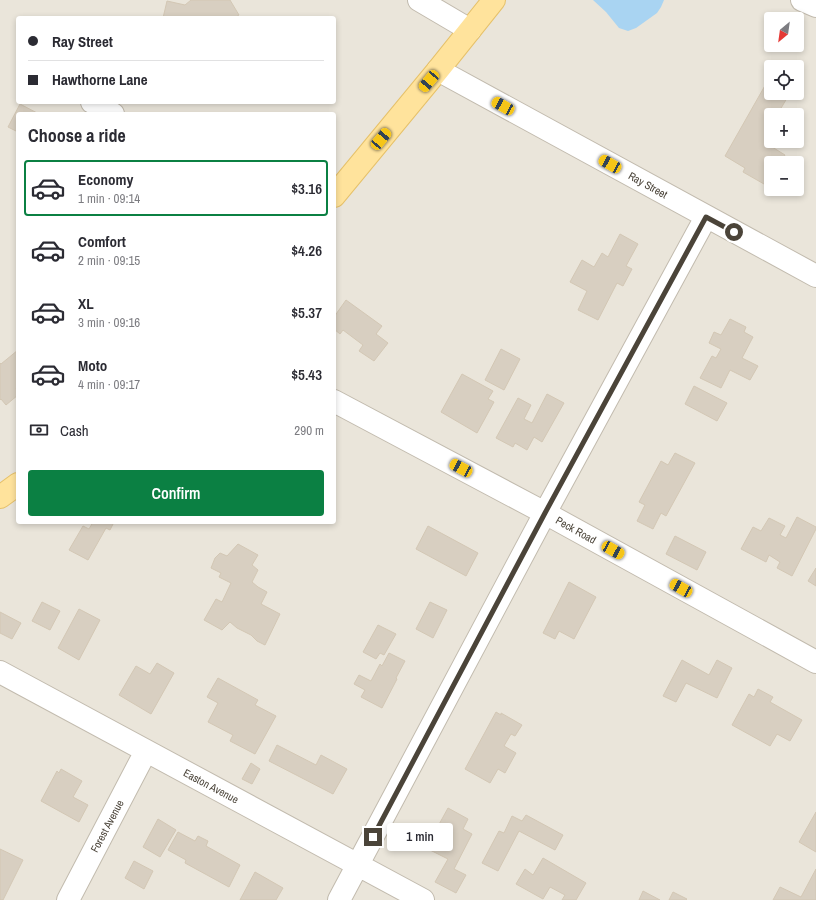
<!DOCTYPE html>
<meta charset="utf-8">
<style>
:root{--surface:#fff;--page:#f7f7f7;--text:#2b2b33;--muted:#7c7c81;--line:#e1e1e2;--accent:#0b8043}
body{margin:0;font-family:"Archivo Narrow",sans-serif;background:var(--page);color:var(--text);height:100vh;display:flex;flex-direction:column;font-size:15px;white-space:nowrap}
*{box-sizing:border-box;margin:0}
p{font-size:13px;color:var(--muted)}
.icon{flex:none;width:22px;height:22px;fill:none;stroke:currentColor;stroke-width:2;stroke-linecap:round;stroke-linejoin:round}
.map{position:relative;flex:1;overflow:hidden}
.drawer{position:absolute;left:16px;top:112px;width:320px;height:412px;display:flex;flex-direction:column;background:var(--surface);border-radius:4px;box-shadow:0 2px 6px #0003}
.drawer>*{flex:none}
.hud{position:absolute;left:16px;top:16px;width:320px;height:88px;border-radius:4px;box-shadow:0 2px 6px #0003;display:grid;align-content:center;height:88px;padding:0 12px;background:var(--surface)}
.needle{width:26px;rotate:209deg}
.buttons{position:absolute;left:764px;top:12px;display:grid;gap:8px}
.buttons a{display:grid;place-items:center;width:40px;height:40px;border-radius:4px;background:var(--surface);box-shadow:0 2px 6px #0003;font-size:20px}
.end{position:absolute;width:18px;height:18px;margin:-9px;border:5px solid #4b4439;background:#fff;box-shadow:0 0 0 2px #fff}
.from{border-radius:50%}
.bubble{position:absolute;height:28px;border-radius:4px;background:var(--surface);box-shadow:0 2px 6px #0003;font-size:13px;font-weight:600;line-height:28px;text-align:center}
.car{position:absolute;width:12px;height:24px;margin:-12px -6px;border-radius:5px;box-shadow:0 0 3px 1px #0007;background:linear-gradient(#f5c518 24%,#345 0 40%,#f5c518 0 76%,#345 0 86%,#f5c518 0)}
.hud b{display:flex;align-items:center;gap:14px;height:38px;font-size:15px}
.hud b+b{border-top:1px solid var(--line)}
.hud i{width:10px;height:10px;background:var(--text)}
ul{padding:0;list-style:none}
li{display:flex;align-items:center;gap:12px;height:56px;margin:0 8px 6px;padding:0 4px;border:2px solid transparent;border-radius:4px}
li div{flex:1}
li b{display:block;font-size:15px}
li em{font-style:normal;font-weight:600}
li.on{border-color:var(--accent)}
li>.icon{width:36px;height:36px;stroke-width:1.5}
h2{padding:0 12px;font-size:18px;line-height:48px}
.pay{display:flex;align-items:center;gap:10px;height:44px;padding:0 12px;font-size:15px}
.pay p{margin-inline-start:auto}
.cta{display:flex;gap:8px;margin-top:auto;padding:8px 12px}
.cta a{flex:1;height:46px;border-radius:4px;background:var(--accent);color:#fff;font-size:16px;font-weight:600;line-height:46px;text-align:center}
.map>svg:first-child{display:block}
.residential{fill:#eae5da;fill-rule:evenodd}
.water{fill:#a9d4f2}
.building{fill:#d8cfc1;stroke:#d3c7b4}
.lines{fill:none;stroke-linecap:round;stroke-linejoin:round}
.minor-casing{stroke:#c2bbae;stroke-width:24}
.major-casing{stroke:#e6c16a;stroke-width:24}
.minor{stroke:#fff;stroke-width:22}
.major{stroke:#ffe39c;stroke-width:22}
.route{stroke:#4b4439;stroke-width:5}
.labels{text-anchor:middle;stroke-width:4;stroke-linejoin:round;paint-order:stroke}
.street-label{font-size:11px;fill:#4b4439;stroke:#fff}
</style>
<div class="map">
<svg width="816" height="900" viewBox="0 0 816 900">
<rect width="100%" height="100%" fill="#f6f3ec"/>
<path class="residential" d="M0,0H485L334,186V114H18V476L0,488ZM18,18H334V102H18Z
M502,0H816V900H0V508L18,495V522H334V211L442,83ZM771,19H797V45H771ZM771,67H797V93H771ZM771,115H797V141H771ZM771,163H797V189H771Z"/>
<path class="water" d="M593,0H664L661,7L657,13L636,28L628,31L619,28L606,12Z"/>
<path class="building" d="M191,0H230L239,15L234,18H163L167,1L185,5Z
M771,75V93H790L777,115H771V141L769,145L785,155L780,163H771V188L743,172L745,168L725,156Z
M20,104L39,114H18V132L8,127Z
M620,234L638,244L626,266L632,269L623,286L617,283L598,320L578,310L587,291L570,282L582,260L594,267L602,253L608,257Z
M346,300L382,326L376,334L388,343L374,361L359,351L363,345L343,330L340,334L334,329V317Z
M730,319L746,327L744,332L753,337L742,358L758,366L750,380L730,370L721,388L700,378L712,356L716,358L721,349L709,343L714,332L721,335Z
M501,349L520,359L504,390L485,380Z
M18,350V387L16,388L18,391V395L6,405L1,399L0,400V363L1,364Z
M462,374L493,391L488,399L494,402L477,433L441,412Z
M694,386L727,403L717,421L685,404Z
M547,394L564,403L542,442L534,437L527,450L515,443L513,447L496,438L518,398L531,405L524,419L532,423Z
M675,453L695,463L666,516L661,513L653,529L637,521L645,505L639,502L661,461L668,465Z
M797,517L816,527V529L792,576L777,568L780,562L769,555L766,562L741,549L753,527L761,531L769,518L785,526L780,535L786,538Z
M93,522H114L110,530L106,528L88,560L69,550L83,526L89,529Z
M428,526L478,553L466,576L416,549Z
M675,536L706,552L697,570L666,554Z
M238,544L258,555L252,565L258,570L252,582L258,587L267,592L261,604L280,614L265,645L257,641L251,635L237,628L230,622L222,630L204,620L216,599L222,602L231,583L219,577L221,573L211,568L215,558L220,553L227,556Z
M816,568V586L808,581Z
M569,582L596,597L574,639L559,631L555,639L543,633Z
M42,602L60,611L50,630L32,621Z
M430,602L447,610L433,638L416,629Z
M79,609L100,620L79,660L58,648Z
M0,612L21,623L12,639L0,633Z
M378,625L396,634L384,655L380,653L376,659L363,652Z
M389,653L405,661L396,678L397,679L382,708L361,697L365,690L354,684L359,675L371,681L380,664L382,666Z
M682,660L709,675L717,660L732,668L717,698L686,683L676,702L663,696Z
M157,663L174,673L151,714L119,695L136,666L150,674Z
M218,678L258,700L255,705L276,716L255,754L230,741L233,735L208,722L218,703L207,697Z
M758,689L773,697L770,702L802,720L790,741L777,734L770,746L732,725L749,694L754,697Z
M496,712L501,715V713L522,725L515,736L511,734L504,746L516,753L505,773L498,769L490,783L465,769Z
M277,745L316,765L321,755L347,769L333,794L269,761Z
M251,763L260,769L252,784L242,779Z
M61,769L82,781L73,797L88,805L79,822L41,801L57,771L59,773Z
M448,808L468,819L463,829L472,834L454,869L466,875L456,893L435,882L448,859L426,848Z
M816,812V852L799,842Z
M526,815L563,835L555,850L519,831L498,871L482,863L499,831L504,833L512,816L522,821Z
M158,819L176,830L160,857L143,847Z
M178,832L195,841L198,836L208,841L206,846L240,865L229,887L185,863L186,860L168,850Z
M0,849L23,860L3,900H0Z
M543,858L586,883L576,900H562L565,895L550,887L543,899L516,884L525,869L533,875Z
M134,861L153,871L144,889L125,878Z
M816,869V900H773L780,887L801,897Z
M255,872L283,888L276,900H240Z
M643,891L660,900H639Z
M673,892L687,899L686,900H669Z"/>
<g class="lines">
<defs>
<path id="minor" d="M419,0L470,30
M802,0L816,6
M438,70L816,276
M92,102L113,114
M334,401L545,513L816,662
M0,672L423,900
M68,900L146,751
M339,900L545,513L706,217"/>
<path id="major" d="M334,196L438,70L494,0
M0,497L18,484"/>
</defs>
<use href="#minor" class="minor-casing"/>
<use href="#major" class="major-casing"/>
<use href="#minor" class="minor"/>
<use href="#major" class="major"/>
</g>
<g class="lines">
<path class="route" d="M373,837L545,513L706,217L734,232"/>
</g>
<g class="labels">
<g class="street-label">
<text transform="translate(648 185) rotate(29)" y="4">Ray Street</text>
<text transform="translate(576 530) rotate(29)" y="4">Peck Road</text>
<text transform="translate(211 786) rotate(28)" y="4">Easton Avenue</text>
<text transform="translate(107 826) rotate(-62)" y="4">Forest Avenue</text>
</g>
</g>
</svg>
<div class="buttons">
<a><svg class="needle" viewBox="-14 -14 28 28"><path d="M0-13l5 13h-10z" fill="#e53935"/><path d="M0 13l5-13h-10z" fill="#7c7c81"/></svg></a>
<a><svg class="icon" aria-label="locate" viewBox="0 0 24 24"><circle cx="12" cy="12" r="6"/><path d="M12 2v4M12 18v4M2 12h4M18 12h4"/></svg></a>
<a>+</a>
<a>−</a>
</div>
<i class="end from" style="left:734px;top:232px"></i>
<i class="end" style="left:373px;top:837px"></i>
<div class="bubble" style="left:387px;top:823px;width:66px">1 min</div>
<i class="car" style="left:429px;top:81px;rotate:220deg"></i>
<i class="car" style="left:503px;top:106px;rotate:299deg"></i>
<i class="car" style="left:381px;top:139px;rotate:40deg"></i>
<i class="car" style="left:610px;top:164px;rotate:299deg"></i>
<i class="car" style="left:461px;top:468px;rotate:298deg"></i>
<i class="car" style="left:613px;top:550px;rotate:119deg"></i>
<i class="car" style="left:681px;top:588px;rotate:299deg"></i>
<div class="hud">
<b><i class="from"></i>Ray Street</b>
<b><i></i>Hawthorne Lane</b>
</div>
<section class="drawer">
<h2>Choose a ride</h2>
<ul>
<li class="on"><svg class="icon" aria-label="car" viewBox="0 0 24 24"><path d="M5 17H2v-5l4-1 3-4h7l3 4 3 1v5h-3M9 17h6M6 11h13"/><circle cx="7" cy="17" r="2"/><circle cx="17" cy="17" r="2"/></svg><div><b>Economy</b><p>1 min · 09:14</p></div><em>$3.16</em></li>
<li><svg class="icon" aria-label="car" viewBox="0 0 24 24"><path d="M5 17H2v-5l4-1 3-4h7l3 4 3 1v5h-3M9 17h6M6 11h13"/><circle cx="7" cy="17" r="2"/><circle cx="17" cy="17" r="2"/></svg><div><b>Comfort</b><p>2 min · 09:15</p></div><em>$4.26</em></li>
<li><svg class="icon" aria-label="car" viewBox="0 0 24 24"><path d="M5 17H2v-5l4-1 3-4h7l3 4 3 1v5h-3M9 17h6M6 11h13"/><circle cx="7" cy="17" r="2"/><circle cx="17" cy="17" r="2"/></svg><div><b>XL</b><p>3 min · 09:16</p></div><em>$5.37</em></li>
<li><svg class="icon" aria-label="car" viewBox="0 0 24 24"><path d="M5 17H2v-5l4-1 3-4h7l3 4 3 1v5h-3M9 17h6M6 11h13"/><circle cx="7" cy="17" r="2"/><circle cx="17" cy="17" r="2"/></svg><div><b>Moto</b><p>4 min · 09:17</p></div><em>$5.43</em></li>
</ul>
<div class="pay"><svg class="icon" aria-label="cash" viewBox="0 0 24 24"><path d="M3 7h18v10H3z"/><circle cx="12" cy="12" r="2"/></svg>Cash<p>290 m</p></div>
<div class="cta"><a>Confirm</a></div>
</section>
</div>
